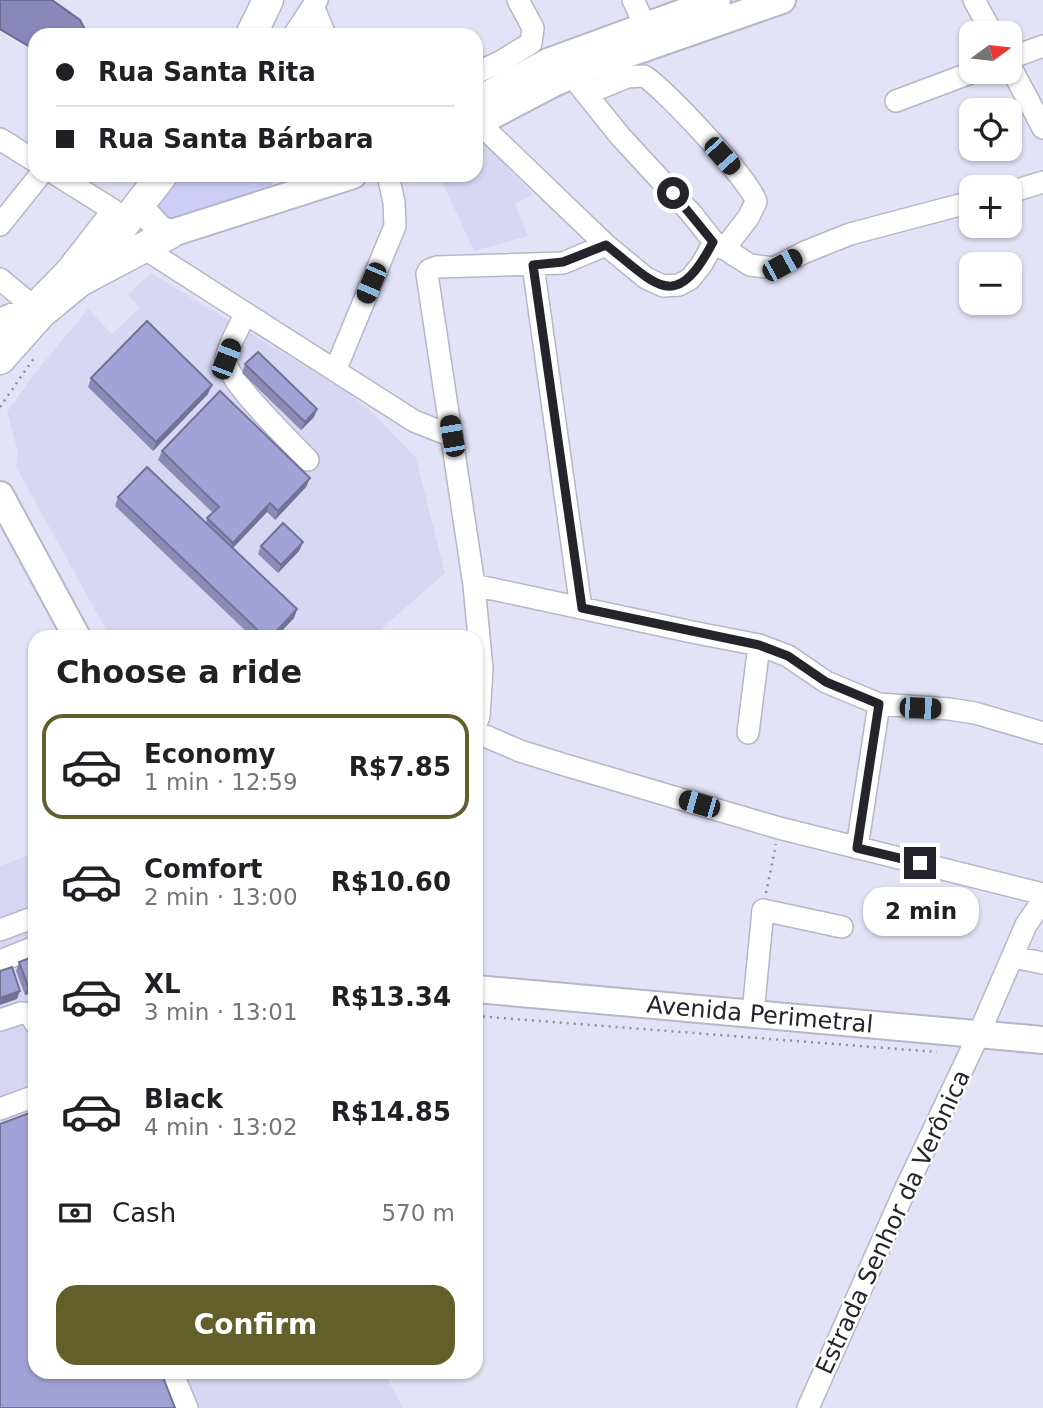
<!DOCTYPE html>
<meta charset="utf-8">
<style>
:root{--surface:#fff;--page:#f2f2f2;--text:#202124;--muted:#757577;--line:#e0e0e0;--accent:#625f2b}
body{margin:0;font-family:"DejaVu Sans",sans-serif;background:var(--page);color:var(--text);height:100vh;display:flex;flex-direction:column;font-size:26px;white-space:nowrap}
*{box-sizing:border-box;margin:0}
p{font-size:23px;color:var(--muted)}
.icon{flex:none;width:38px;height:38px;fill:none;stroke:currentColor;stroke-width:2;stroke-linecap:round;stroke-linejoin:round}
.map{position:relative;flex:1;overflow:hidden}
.details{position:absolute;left:28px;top:630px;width:455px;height:749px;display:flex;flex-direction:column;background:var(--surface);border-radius:21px;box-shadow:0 2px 5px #0004}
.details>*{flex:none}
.hud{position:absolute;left:28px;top:28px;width:455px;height:154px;border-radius:21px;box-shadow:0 2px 5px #0004;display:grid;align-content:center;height:154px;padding:0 28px;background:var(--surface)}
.needle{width:46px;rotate:75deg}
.controls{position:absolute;left:959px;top:21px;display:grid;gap:14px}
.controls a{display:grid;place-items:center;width:63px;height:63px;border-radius:14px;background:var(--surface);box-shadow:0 2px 5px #0004;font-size:35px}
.end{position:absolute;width:32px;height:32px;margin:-16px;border:9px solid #24242b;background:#fff;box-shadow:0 0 0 4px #fff}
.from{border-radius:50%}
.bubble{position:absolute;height:49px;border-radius:21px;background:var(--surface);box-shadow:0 2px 5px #0004;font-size:23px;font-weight:600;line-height:49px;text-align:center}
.car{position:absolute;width:21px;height:42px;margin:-21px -10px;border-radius:9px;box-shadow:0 0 5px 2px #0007;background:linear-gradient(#222 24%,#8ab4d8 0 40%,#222 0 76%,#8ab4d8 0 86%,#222 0)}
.hud b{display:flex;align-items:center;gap:24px;height:66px;font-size:26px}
.hud b+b{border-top:2px solid var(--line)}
.hud i{width:18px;height:18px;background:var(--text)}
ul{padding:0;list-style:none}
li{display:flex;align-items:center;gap:21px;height:105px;margin:0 14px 10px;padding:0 14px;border:4px solid transparent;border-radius:21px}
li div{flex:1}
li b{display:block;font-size:26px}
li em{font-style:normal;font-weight:600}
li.on{border-color:var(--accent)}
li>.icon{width:63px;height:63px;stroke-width:1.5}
h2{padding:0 28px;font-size:32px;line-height:84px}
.pay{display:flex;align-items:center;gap:18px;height:77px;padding:0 28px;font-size:26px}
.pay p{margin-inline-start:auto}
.button{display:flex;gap:14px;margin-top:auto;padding:14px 28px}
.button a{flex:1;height:80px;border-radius:21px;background:var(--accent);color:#fff;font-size:28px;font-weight:600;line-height:80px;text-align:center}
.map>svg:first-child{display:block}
.built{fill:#d8d7f3}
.green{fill:#cecdf8}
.water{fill:#8a88bb;stroke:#6b6a90;stroke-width:2}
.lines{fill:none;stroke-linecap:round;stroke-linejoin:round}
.minor-casing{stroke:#b6b6c9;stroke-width:24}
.major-casing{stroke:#b6b6c9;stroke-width:30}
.highway-casing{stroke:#b6b6c9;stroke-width:33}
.path{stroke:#8d8d9b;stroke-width:2.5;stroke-dasharray:2 5;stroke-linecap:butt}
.minor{stroke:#fff;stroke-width:21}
.major{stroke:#fff;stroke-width:26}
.highway{stroke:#fff;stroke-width:30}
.wall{fill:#8c8bb8}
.shaded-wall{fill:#727196}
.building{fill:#a3a2d6;stroke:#727196;stroke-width:2}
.route{stroke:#24242b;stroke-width:9}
.labels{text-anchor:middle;stroke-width:5;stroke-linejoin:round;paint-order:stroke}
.street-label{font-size:24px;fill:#24242b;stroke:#fff}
</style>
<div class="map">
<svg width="1043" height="1408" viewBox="0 0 1043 1408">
<rect width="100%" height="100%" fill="#e3e3f7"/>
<path class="built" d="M484,144L533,194L515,204L528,236L474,251L439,175H476V148Z
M151,273L344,390L374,414L416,458L445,573L372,637H110L16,467L18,452L7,412L35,373L88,309L112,334L139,308L128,294Z
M35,845V1372H384L403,1408H0V866L32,854Z"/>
<path class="green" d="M177,175H278L272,184L273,196L168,228L148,213Z"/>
<path class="water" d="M0,0H52L80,20L88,35H35V50L0,29Z"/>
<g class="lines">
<defs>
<path id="minor" d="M633,0L645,25
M974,0L992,33
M314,8L325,35
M294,35L317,0
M1010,58L1043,46
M1010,66L1043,128
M476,73L500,62L531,43L533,28L518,0
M571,75L620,136L691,213L714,242L750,265L774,268L805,252L850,234L971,202
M586,94L627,77L644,76C663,87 753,183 756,202L748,218L724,249
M896,101L973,72
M479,123L606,245L646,278L663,286L679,285L690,279L702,264L714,242
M0,139L35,161
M57,175L113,210L124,219
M1010,192L1043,182
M0,225L40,175
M142,247L414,421L452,436
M533,265L581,608
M0,279L41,313
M33,304L68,268L113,210
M245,314C240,327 228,345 226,359C225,379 292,443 308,460
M335,371L395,226L394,202L388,175
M474,585L692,632L759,645L788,656L826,682L879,704L949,709L975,713L1043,733
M476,724L479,716L482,669L474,585L427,274L429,270L437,267L563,263L606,245
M476,732L520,751L565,765L779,828L1043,894
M748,733L759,645
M857,848L879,704
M0,930L35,917
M1012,957L1043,963
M0,961L35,947
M753,1013L763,910L842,927
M0,1020L21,1013L30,1014L35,1023
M0,1109L35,1096
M172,1372L187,1408
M808,1408L905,1190L978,1036L1026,925L1043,900"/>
<g id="major">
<path d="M476,101L548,62L717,0"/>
<path d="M476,124L552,84L590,67L782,0"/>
<path d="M138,205L159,228L169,234L353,175"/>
<path d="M0,495L77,637"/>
<path id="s1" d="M476,989L1043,1040"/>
</g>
<path id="highway" d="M251,35L268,0
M87,272L162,175
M0,324L12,319L37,317
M0,359L41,313L80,281L169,234"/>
</defs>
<use href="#minor" class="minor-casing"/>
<use href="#major" class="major-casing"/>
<use href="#highway" class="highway-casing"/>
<path class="path" d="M0,407L34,358
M766,893L776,844
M476,1016L937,1052"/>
<use href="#minor" class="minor"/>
<use href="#major" class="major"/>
<use href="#highway" class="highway"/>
</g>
<path class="wall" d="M245,364L317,409L314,417L301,430L242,373Z
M91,378L208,394L153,451L88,387Z
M162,451L310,478L306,487L275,520L267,512L233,548L297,609L294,618L276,637H252L115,506L118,497L206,523L207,518L213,513L158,460Z
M303,542L299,551L278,573L258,554L261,546Z
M19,962L35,992L25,995L16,971Z"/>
<path class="shaded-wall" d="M212,385L208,394L153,451L156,442Z
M317,409L314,417L301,430L305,422Z
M310,478L306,487L275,520L278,511Z
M270,503L267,512L230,551L233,543Z
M303,542L299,551L278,573L281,565Z
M297,609L294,618L276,637H271Z
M35,984V992L25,995L28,986Z
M20,991L17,999L0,1005V998Z"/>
<path class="building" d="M147,321L212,385L156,442L91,378Z
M258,352L317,409L305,422L245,364Z
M220,391L310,478L278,511L270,503L233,543L207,518L219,507L162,451Z
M147,467L297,609L271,637H265L118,497Z
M283,523L303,542L281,565L261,546Z
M35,956V984L28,986L19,962Z
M12,967L20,991L0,998V971Z
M35,1111V1372H161L175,1408H0V1124Z"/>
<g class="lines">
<path class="route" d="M673,193L713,242C675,315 656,284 606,245L563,262L533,265L582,608L759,645L788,656L826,682L879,704L857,848L920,863"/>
</g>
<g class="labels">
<g class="street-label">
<text dy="8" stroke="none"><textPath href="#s1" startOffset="285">Avenida Perimetral</textPath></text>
<text transform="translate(893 1222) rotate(-65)" y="8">Estrada Senhor da Verônica</text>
</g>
</g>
</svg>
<div class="controls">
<a><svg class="needle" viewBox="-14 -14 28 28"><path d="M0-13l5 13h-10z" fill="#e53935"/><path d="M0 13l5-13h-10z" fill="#757577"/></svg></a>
<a><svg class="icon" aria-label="locate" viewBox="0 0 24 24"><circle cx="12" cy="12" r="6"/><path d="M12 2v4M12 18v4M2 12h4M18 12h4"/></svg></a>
<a>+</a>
<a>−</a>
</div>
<i class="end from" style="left:673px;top:193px"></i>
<i class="end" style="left:920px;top:863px"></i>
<div class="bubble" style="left:863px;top:887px;width:116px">2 min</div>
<i class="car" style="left:722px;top:156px;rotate:138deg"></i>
<i class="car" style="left:782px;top:265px;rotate:61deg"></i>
<i class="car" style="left:371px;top:283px;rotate:203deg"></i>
<i class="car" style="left:226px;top:359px;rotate:21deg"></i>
<i class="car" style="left:452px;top:436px;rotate:350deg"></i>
<i class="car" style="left:920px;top:708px;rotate:92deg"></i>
<i class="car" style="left:699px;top:804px;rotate:286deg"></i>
<div class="hud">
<b><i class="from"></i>Rua Santa Rita</b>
<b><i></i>Rua Santa Bárbara</b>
</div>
<section class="details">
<h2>Choose a ride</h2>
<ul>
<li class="on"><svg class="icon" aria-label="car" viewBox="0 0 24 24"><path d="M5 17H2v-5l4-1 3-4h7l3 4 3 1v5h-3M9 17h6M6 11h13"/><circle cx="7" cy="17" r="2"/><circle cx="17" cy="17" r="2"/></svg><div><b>Economy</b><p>1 min · 12:59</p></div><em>R$7.85</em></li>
<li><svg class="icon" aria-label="car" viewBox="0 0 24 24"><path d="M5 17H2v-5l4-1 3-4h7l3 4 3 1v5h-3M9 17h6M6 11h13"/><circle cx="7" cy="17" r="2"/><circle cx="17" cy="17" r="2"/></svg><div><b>Comfort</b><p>2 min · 13:00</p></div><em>R$10.60</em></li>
<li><svg class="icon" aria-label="car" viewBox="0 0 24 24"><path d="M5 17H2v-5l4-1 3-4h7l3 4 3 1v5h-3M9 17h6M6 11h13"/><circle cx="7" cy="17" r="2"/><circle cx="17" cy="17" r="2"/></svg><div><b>XL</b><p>3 min · 13:01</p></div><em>R$13.34</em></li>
<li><svg class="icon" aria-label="car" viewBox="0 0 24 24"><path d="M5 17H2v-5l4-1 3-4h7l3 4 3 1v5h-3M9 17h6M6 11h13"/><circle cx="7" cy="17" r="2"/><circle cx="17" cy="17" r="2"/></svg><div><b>Black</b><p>4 min · 13:02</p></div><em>R$14.85</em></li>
</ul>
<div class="pay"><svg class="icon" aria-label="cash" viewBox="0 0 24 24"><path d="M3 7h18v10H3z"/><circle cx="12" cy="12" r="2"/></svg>Cash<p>570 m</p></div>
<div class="button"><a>Confirm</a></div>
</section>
</div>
